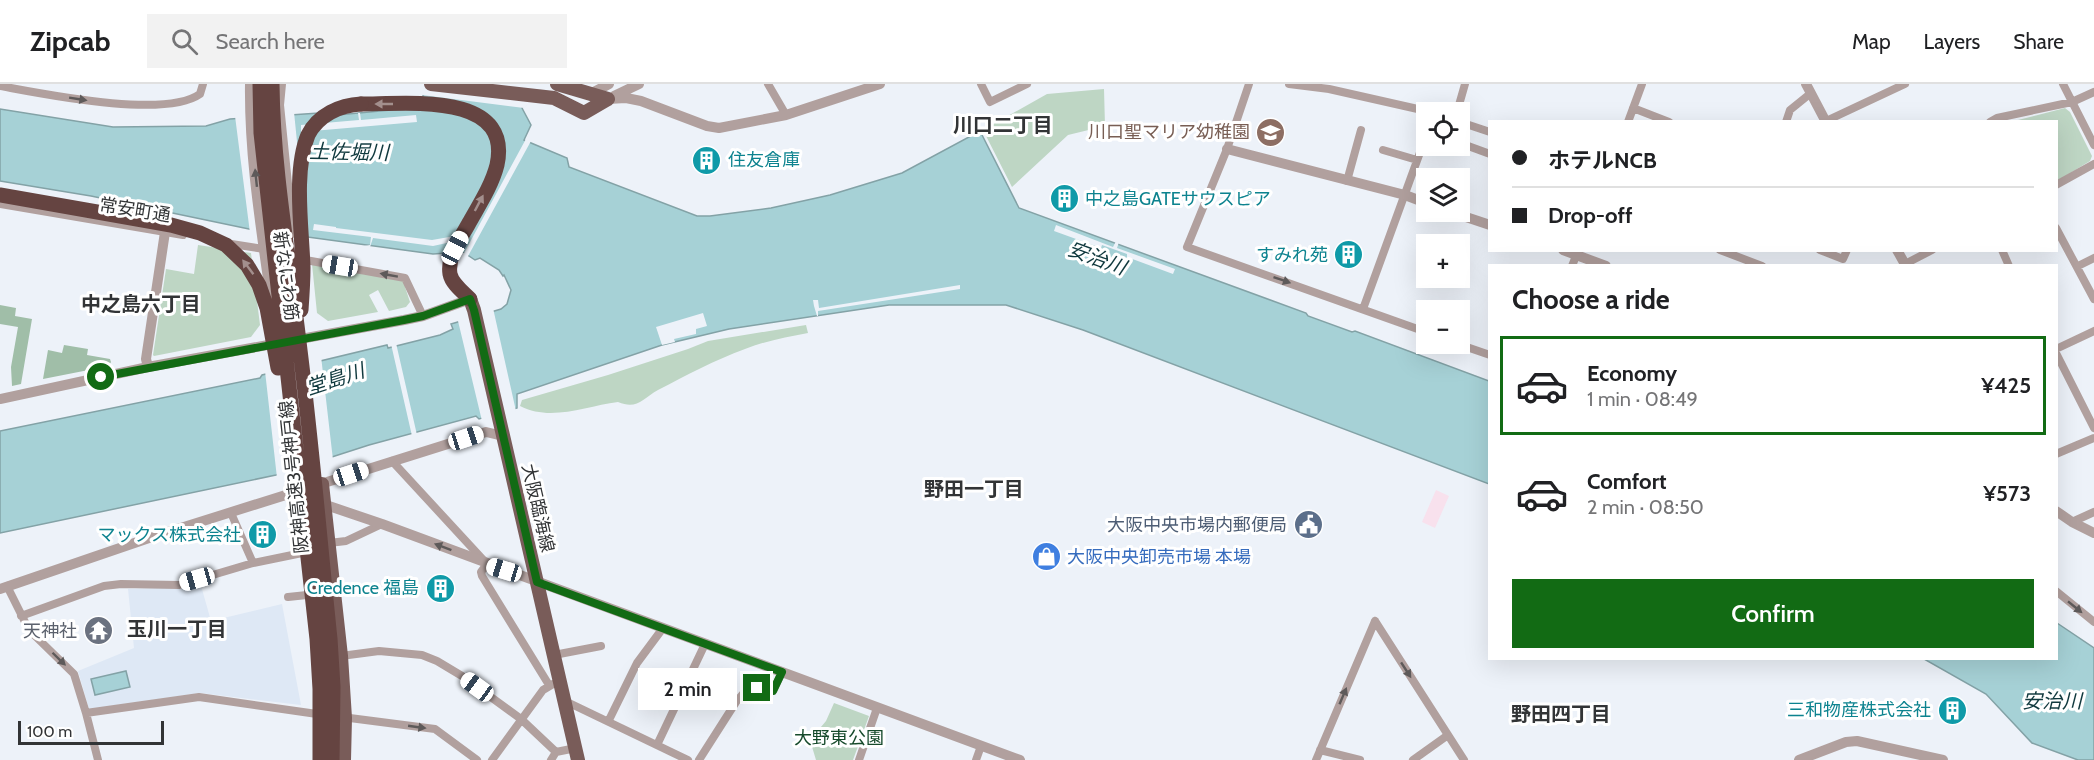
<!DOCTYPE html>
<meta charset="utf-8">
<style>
:root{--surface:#fff;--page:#f2f2f2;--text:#202124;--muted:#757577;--line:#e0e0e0;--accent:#126b14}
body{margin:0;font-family:Cabin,"Noto Sans JP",sans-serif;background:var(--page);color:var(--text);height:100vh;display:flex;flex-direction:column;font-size:22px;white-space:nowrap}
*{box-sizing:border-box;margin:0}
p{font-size:20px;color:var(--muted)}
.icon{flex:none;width:33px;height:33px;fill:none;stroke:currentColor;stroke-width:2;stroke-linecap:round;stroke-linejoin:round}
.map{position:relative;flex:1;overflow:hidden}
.details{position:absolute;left:1488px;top:180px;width:570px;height:396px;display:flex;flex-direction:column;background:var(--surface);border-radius:0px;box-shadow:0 6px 24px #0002}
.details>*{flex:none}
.guide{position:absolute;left:1488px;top:36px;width:570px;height:132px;border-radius:0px;box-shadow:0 6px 24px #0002;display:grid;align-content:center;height:132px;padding:0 24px;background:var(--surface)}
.controls{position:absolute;left:1416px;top:18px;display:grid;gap:12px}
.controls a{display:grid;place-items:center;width:54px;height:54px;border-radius:0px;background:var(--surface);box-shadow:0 6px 24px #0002;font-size:30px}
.scale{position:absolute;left:18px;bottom:15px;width:146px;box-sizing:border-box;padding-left:6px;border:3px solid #323436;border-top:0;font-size:16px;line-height:21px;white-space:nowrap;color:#323436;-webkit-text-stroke:4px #fff;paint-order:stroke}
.end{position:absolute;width:27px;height:27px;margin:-14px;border:8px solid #126b14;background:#fff;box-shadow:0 0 0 3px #fff}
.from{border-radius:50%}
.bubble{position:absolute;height:42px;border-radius:0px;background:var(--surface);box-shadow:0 6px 24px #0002;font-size:20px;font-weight:600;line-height:42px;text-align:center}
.car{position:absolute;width:18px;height:36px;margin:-18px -9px;border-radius:8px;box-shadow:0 0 4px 2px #0007;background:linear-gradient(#fff 24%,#345 0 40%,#fff 0 76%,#345 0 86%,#fff 0)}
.guide b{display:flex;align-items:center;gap:21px;height:57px;font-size:22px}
.guide b+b{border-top:2px solid var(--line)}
.guide i{width:15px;height:15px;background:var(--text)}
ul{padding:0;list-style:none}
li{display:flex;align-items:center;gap:18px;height:99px;margin:0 12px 9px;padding:0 12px;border:3px solid transparent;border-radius:0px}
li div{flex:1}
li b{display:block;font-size:22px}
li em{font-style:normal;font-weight:600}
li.active{border-color:var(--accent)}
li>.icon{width:54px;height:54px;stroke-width:1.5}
h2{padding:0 24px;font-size:27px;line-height:72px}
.cta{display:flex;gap:12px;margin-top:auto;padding:12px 24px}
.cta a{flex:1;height:69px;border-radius:0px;background:var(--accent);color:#fff;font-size:24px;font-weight:600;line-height:69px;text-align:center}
header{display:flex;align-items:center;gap:36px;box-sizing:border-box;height:84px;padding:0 30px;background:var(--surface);border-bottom:2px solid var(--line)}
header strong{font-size:28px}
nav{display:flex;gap:33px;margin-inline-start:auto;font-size:21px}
.search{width:420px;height:54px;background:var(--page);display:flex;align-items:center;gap:15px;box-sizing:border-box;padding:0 21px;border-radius:0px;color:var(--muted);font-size:22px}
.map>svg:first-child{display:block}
.commercial{fill:#f8e1ed}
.built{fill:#dee8f5}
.green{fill:#bed6c4}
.forest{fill:#a0bea8}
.water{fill:#a6d1d6;stroke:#83a2a6;stroke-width:1.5}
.pier{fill:#edf2f9}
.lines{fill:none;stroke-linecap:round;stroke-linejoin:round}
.minor{stroke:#b1a09e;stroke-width:8}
.tertiary{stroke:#b1a09e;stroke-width:10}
.primary{stroke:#795c59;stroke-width:14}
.motorway{stroke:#654441;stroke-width:15}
.motorway-bridge{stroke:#654441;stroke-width:15}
.oneway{fill:#5e5a5a}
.oneway2{fill:#a38f8d}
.route{stroke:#126b14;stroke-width:8}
.labels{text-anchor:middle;stroke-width:6;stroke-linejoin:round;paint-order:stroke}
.education-label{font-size:18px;fill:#785e54;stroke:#fff;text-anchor:end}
.culture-label{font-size:18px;fill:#0d838f;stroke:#fff;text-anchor:end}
.street-label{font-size:18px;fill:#323436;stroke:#fff}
.service-label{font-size:18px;fill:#4e5e75;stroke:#fff;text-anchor:end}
.shop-label{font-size:18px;fill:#366cbe;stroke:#fff;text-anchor:start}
.worship-label{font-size:18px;fill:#5b616d;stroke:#fff;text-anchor:end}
.park-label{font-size:18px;fill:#164a2b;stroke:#fff}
.neighbourhood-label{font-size:20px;font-weight:bold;fill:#323436;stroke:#fff}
.water-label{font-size:20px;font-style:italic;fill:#10393e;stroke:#fff}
</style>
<header>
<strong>Zipcab</strong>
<div class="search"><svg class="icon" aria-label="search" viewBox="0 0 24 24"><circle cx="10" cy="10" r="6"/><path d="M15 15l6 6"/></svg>Search here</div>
<nav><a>Map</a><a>Layers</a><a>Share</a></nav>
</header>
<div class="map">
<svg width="2094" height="676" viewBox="0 0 2094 676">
<rect width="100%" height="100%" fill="#edf2f9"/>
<path class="commercial" d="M1436,406L1449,412L1435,444L1422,438Z"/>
<path class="built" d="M200,498L211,537L282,520L301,621L200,609L89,625L78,587L134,564L128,505L183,503Z"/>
<path class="green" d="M1104,5L1105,42L1068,51L1012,103L983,46L1047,10Z
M2065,24L2070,28L2092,72L2090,77L2057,97L2056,38H2010Z
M198,161L251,169L260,241L251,253L154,272L153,271L166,185L194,190Z
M312,180L403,196L406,200L405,203L410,218L406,223L389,227L378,206L369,211L378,228L328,237L317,229Z
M806,241L808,249C787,253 765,257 745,265C715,276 687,291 658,306C642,315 637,326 618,318C586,322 551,338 520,322L522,316L608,291L688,265L708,257Z
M834,619L869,632L853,676H816L810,656L826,637Z"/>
<path class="forest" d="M0,221L16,224L15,232L32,235L21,300L12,302L11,283L18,243L0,240Z
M64,261L88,265L87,271L110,275L111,278L109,282L43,295L48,266L62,269Z"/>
<path class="water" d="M430,0H551L522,24L531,41L524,56L567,74L569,83L697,132H710L771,124L830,111L902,89L980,47L1019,124L1273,217L1306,229L1308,232L1352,248L1355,247L1489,297V400L1083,246L1006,221H889L729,245L662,261L517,310V324L479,335L476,332L369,361L276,391L0,449V347L260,294L262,291L387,261L388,264L440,251L453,245L451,240L501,225L507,220L511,206L504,191L503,192L499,186L480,174L475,176L463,168L433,170L249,145L91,112L0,97V25L113,43L206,42L230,35L319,29L337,31L391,26L420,17Z
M2057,539L2094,564V676H2078L2032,659L1986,610L1924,575L2056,574Z
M126,587L130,603L95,611L91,595Z"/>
<path class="pier" d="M426,0H554L524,24L422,11Z
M294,28L307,157L250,149L235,32Z
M358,29H360L361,36L416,31L417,38L301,48V41L359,36Z
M527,53L531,57L467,174L463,171Z
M314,140L336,143V144L432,156L455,152L456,157L433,162L373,154L370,163L364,162L370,161L371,153L313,146Z
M1056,141L1113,163L1116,157L1119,158L1117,164L1175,185L1173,190L1127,173V170L1102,161L1101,164L1054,147Z
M960,201V205L818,227V232H817L814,222L813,216H818L819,224Z
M493,224L516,327L482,337L458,237L456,236Z
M703,229L707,242L696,245V250L674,255L675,258L662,261L656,243Z
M396,259L417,351L412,352L391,260Z
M321,272L333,376L277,394L265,287Z"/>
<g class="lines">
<path class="minor" d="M768,0L786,31
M981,0L990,18L1027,0
M1249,0L1227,65L1187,163L1426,248
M1289,0L1329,5L1431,28
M2063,0L2094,61
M0,2C44,10 165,35 200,10L203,0
M1633,24L1669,38
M1457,28L1465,0
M1826,37L1905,0
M1460,38L1490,48
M1628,38L1642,0
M1786,38L1790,26L1811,9
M1990,38L1997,34L2072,18L2094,8
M1460,59L1490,70
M1383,66L1417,76
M1347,97L1361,46
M2056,101L2094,80
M0,120L183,151
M2056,144L2094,215
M225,159L264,165
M1720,166L1762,182
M1820,166L1843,175L1847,166
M2002,166L2009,182
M300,175L405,194L423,232
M1905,180L1932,166
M1572,182L1578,167
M2078,182L2094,174
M1363,225L1426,52
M1458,260L1490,271
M2056,265L2094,247
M2056,269L2094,344
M2056,370L2094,354
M392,377L487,480L481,488L482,492L549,601
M231,429L253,479
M2072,438L2094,428
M329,459L346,457L382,440
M7,502L29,546L74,590L86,629L98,676
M2056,507L2094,538
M288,513L307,511
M21,532L104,502L121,500L179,501L253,479L302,469
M1375,537L1464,676
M554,571L601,562
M341,572L379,567L422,571L437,577L462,592L521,635L556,668
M565,617L688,676
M86,629L199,613L324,631
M342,633L435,645L477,676
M609,636L637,579L663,544
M657,661L705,560
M1320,666L1360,676
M492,676L543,606L553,600
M551,676L556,668L576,664
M699,676L736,618L747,605L757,604L773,607L782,588
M859,676L877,624
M976,676L981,662
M1316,676L1375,537
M1413,676L1448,651"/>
<path class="tertiary" d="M250,0C249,75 262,150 272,223
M281,0L279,21L292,149
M1806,0L1826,38
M590,10L609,0
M614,12L639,0
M608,15L626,14L641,17L707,42L719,44L786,31L880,0
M1227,65L1405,111L1426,119
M1451,128L1490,141
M1563,166L1606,182
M1897,166L1906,182
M148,283L146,275L165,148
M0,315L148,283L404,236L423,232L470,215
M326,421L382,440L1020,676
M2056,427L2072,438L2094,449
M0,505L149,454L486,348L503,352
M1799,676L1846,658L1857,657L1943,676"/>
<path class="primary" d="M431,0L554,14L584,29L608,15
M557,0L608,15
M470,215L474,226L578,676
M322,400L341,572L345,634L344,676"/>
<path class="motorway" d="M361,20C405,20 513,7 497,81C492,101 479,121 469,139C461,154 447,172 450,190C452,200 463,208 470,215"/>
<path class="motorway-bridge" d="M260,0L261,49L317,555L320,605V676
M272,0C273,89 290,178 300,266C312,362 320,459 330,555L333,603L332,676
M0,111L171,141L200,149L226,161L247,181L259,201L267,224L278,284
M301,226C302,212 303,198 303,184C302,146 293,87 308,51C318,31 340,21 361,20"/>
</g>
<defs><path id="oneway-solid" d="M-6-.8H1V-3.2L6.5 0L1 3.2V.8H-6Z" transform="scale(1.5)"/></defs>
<g class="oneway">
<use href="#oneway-solid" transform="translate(78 15) rotate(9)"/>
<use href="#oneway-solid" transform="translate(256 94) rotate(-96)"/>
<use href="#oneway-solid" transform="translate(389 191) rotate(-170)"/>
<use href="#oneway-solid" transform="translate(1282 196) rotate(19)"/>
<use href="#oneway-solid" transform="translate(443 463) rotate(-159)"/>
<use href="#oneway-solid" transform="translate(2075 523) rotate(39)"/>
<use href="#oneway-solid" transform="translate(59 575) rotate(44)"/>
<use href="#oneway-solid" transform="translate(1406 586) rotate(57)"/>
<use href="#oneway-solid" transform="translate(1343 612) rotate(-67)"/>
<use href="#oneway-solid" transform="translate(417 643) rotate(8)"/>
</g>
<g class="oneway2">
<use href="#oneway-solid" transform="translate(384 20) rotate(-180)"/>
<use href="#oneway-solid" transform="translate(479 119) rotate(-62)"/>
<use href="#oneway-solid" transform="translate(248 183) rotate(-127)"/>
</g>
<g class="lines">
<path class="route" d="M101,293L404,236L423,232L470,215L474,226L537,498L782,588L773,607L757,604"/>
</g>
<defs>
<symbol id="school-disc" viewBox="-11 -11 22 22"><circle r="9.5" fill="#8d6e63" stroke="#fff"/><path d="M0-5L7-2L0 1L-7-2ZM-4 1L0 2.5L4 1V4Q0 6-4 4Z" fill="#fff"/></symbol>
<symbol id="building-disc" viewBox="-11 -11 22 22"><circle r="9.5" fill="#0f9aa8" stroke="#fff"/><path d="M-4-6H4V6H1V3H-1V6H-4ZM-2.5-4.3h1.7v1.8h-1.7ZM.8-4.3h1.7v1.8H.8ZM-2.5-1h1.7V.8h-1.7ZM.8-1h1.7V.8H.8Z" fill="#fff"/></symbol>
<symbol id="civic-disc" viewBox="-11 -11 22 22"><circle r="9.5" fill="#5c6f8a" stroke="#fff"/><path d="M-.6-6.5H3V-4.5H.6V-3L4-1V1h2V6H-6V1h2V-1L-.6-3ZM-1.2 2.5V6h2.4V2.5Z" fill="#fff"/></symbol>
<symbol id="shop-disc" viewBox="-11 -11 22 22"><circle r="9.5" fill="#3f7fe0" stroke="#fff"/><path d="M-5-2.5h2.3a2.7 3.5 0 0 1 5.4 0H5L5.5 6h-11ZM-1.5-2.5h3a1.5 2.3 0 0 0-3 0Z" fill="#fff"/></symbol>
<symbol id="temple-disc" viewBox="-11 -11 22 22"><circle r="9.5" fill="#6b7280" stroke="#fff"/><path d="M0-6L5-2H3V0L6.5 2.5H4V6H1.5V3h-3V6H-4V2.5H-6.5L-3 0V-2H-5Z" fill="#fff"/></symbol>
</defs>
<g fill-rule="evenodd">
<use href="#school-disc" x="1254" y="32" width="33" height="33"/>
<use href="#building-disc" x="690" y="60" width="33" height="33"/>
<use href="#building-disc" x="1048" y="98" width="33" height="33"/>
<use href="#building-disc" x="1332" y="154" width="33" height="33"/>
<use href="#civic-disc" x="1292" y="424" width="33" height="33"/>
<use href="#building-disc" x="246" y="434" width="33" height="33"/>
<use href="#shop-disc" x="1030" y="456" width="33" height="33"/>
<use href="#building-disc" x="424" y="488" width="33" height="33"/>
<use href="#temple-disc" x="82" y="530" width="33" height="33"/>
<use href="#building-disc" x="1936" y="610" width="33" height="33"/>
</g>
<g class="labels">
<g class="education-label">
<text x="1250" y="54">川口聖マリア幼稚園</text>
</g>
<g class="culture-label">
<text x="728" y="82" text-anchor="start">住友倉庫</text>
<text x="1085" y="121" text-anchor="start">中之島GATEサウスピア</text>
<text x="1328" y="177">すみれ苑</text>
<text x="241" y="457">マックス株式会社</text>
<text x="419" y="510">Credence 福島</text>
<text x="1931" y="632">三和物産株式会社</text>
</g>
<g class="street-label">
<text transform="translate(135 126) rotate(9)" y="6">常安町通</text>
<text transform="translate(286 192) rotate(82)" y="6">新なにわ筋</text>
<text transform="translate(294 393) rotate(-96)" y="6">阪神高速3号神戸線</text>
<text transform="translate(538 424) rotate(77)" y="6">大阪臨海線</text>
</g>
<g class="service-label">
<text x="1287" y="447">大阪中央市場内郵便局</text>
</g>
<g class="shop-label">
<text x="1067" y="479">大阪中央卸売市場 本場</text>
</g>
<g class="worship-label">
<text x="77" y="553">天神社</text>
</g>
<g class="park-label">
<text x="839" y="660">大野東公園</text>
</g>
<g class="neighbourhood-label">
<text x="1003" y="48">川口二丁目</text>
<text x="141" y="227">中之島六丁目</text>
<text x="974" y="412">野田一丁目</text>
<text x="177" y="552">玉川一丁目</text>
<text x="1561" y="637">野田四丁目</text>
</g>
<g class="water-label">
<text transform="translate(349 68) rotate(1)" y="7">土佐堀川</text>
<text transform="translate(1097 174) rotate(20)" y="7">安治川</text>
<text transform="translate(335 295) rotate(-18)" y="7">堂島川</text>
<text x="2052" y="624">安治川</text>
</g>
</g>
</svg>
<div class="controls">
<a><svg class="icon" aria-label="locate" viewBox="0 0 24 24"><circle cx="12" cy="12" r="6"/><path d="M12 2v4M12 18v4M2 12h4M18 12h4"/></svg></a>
<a><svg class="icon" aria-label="layers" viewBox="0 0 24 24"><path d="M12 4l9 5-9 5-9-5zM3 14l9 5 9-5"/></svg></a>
<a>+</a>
<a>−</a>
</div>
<div class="scale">100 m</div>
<i class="end from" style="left:101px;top:293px"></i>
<i class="end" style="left:757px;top:604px"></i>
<div class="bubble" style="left:638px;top:584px;width:99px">2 min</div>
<i class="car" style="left:455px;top:164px;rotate:28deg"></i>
<i class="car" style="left:340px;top:182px;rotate:280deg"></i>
<i class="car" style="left:466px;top:354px;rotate:72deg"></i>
<i class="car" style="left:351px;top:390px;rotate:72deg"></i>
<i class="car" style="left:504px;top:486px;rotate:287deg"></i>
<i class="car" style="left:197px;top:495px;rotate:254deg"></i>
<i class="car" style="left:477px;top:603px;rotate:306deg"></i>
<div class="guide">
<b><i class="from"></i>ホテルNCB</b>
<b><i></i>Drop-off</b>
</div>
<section class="details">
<h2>Choose a ride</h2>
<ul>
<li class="active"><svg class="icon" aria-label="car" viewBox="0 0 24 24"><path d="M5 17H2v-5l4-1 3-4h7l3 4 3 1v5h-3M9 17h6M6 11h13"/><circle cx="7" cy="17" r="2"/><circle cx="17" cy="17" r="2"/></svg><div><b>Economy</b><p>1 min · 08:49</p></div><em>¥425</em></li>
<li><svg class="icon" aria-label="car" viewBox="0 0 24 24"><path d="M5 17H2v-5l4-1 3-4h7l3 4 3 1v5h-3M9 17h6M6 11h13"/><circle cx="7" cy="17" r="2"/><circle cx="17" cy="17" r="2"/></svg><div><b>Comfort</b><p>2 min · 08:50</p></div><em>¥573</em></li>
</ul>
<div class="cta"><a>Confirm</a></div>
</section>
</div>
